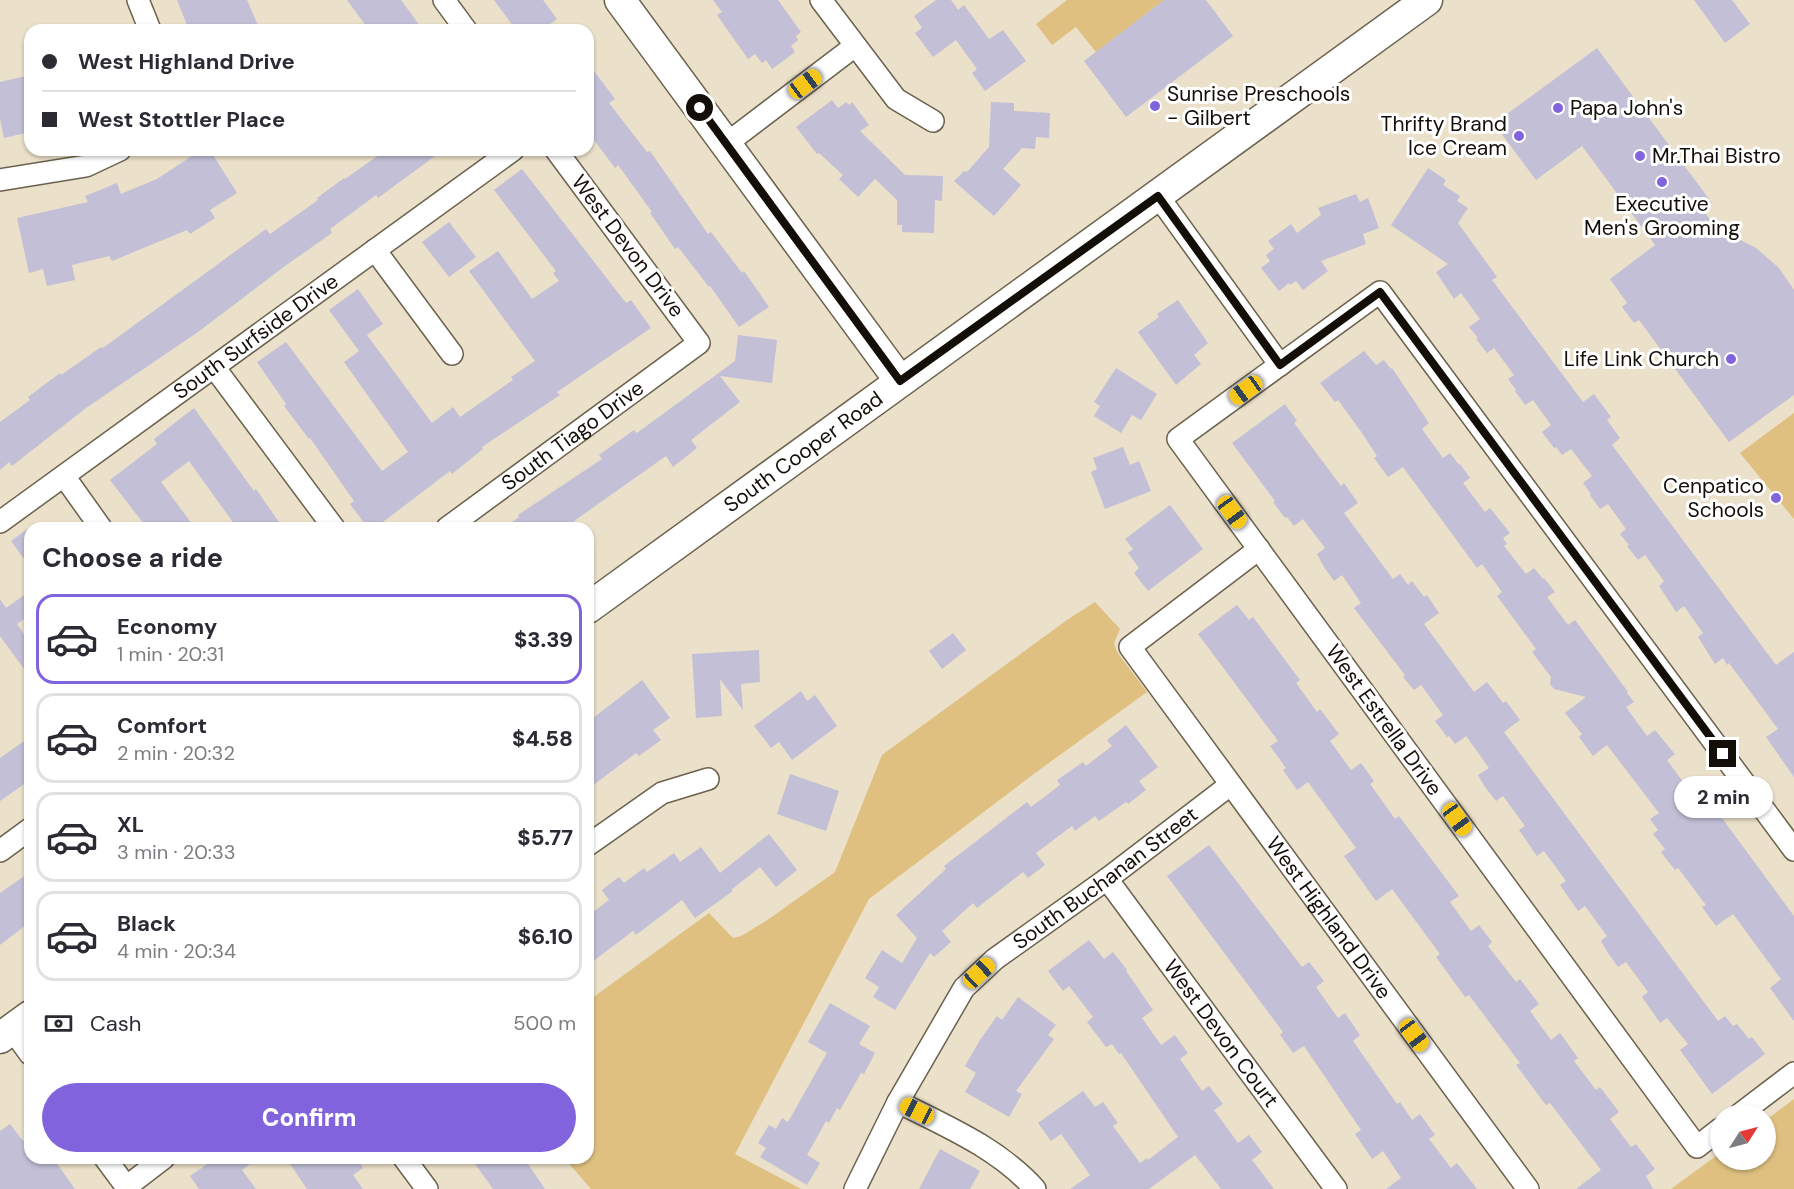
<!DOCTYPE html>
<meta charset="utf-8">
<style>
:root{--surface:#fff;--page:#f2f2f3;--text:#2b2b33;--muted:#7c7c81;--line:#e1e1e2;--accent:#8263de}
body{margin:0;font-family:"DM Sans",sans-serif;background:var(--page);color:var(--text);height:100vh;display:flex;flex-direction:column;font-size:22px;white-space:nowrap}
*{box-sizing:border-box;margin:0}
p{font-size:20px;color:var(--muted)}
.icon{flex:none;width:33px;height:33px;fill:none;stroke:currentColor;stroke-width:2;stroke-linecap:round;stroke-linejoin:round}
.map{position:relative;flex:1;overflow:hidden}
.panel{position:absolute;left:24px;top:522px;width:570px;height:642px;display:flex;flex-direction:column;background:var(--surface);border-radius:18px;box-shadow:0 2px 4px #0004}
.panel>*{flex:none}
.top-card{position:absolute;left:24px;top:24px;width:570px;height:132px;border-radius:18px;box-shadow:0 2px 4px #0004;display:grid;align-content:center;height:132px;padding:0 18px;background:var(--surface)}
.needle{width:39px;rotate:54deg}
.tools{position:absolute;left:1710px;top:1104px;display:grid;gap:12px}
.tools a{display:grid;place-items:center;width:66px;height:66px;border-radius:50%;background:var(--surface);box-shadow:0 2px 4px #0004;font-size:30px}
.end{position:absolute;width:27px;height:27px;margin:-14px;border:8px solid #130f08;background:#fff;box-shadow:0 0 0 3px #fff}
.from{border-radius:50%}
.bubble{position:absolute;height:42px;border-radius:21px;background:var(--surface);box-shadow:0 2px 4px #0004;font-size:20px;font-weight:800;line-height:42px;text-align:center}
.car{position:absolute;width:18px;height:36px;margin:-18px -9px;border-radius:8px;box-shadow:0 0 4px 2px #0007;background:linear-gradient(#f5c518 24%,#345 0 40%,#f5c518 0 76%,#345 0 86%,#f5c518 0)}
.top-card b{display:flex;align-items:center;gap:21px;height:57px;font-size:22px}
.top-card b+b{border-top:2px solid var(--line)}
.top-card i{width:15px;height:15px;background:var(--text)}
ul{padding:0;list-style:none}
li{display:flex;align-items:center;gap:18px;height:90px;margin:0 12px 9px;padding:0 6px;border:3px solid var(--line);border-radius:18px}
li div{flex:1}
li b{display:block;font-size:22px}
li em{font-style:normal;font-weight:800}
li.active{border-color:var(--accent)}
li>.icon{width:54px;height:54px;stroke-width:1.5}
h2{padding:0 18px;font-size:27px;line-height:72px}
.pay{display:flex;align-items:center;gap:15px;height:66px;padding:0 18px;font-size:22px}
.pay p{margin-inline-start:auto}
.primary-button{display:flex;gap:12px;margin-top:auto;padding:12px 18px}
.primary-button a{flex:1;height:69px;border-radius:36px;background:var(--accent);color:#fff;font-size:24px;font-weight:800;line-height:69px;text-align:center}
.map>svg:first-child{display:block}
.green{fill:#dfc080}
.building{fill:#c2bfd6}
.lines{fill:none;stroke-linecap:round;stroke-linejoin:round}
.street-casing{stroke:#6b614d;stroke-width:24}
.secondary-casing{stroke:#6b614d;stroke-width:33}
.street{stroke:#fff;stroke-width:21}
.secondary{stroke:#fff;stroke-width:30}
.route{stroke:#130f08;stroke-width:8}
.poi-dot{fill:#8263de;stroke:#fff;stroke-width:2}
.labels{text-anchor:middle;stroke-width:6;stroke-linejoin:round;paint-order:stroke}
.poi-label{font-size:21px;fill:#130f08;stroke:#fff;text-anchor:start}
.street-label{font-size:21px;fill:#130f08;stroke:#fff}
</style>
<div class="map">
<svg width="1794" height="1189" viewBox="0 0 1794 1189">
<rect width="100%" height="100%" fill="#ebe0c9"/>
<path class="green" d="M1067,0H1164L1096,52L1076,27L1052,45L1036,24Z
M1794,413V519L1740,453Z
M1095,602L1120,629L1114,643L1117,652L1147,692L1035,773L869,899L735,1154L801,1189H591L564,1158H588V1001L709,913L733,938L741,936L766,921L835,872L882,755L1067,620Z
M1794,1099V1189H1671L1720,1153V1160H1766V1120Z"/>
<path class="building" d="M177,0H247L260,30H189Z
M347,0H401L423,30H369Z
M494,0H543L557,19L542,30H516Z
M713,0H778L801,32L796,36L798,40L791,46L795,52L772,69L766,60L762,63L755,54L748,59L717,15L722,12Z
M936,0H951L958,10L964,5L989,39L1003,30L1026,61L985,91L972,73L977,69L956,40L933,57L915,33L922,28L914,16Z
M1164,0H1206L1233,36L1126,117L1084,61Z
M1694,0H1732L1750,24L1725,43Z
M1597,48L1712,203L1703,210L1718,231L1729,234L1756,248L1779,268L1794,290V395L1729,442L1639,320L1634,323L1622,307L1627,303L1610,279L1655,245L1582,146L1536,180L1501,133L1503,117Z
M588,63L615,99L609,103L647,152L650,151L708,234L711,232L742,273L744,271L769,307L739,327L710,286L709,287L678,247L675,249L650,213L652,212L618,165L615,168L588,132Z
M30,75V132L4,138L0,119V82Z
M832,100L838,108L846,102L849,105L852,102L869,125L860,131L905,175L943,176L942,201L935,200L934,233L902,232V225H897V200L875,179L858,197L839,179L843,175L819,153L817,154L796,127Z
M991,102L1014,103V111L1050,113L1049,138L1036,137L1035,149L1022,148L1003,169L1021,185L994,216L954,181L964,171L967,172L989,147Z
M201,150H210L237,193L210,210L215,218L190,234L187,230L112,261L109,256L72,265L75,280L47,286L43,269L29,273L17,218L88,202L85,196L117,183L121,194L157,179Z
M386,150H443L378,198L376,195L330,229L332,233L285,266L198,332L86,408L12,466L9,462L0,470V422L30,400L28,397L60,373L61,375L101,347L103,348L266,229L270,234L318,200L317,198L344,178L345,179Z
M1428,168L1446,180L1443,185L1460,196L1457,201L1468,208L1458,223L1497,277L1492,280L1583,402L1594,394L1611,417L1607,420L1620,438L1612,445L1776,665L1794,652V777L1766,737L1778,729L1729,663L1727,665L1723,658L1715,664L1698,637L1703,633L1684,606L1676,612L1659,586L1664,581L1645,555L1638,560L1627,546L1629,545L1620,534L1626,529L1608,504L1600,509L1590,495L1591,494L1583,483L1592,476L1571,449L1562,455L1556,447L1554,448L1542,432L1551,425L1533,400L1525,405L1515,391L1516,390L1508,379L1514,375L1494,348L1487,353L1476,339L1478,338L1469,327L1480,319L1461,293L1454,299L1436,272L1448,264L1391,225Z
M522,169L626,303L631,300L651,328L557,392L560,395L482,447L483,449L452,474L450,471L375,528H368L350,504L354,501L310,438L309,439L284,406L286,404L257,362L286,342L382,471L408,452L344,362L359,351L329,310L358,289L383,324L367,335L432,423L453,407L460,417L513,380L511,377L535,361L469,271L498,251L532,299L559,281L553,273L556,271L494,190Z
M1356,194L1360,202L1368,198L1379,228L1363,234L1366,244L1321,261L1328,271L1303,290L1296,281L1290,285L1289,283L1279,291L1261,268L1270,261L1266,255L1274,249L1268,241L1291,224L1297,233L1321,215L1318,208Z
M449,222L476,257L449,277L422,242Z
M1178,300L1208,343L1194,355L1201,364L1176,385L1138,332L1159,317L1157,314Z
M738,335L777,340L772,383L720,376L740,402L691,440L697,448L673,467L666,456L574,521L579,528H504L519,517L518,515L602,459L599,455L634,430L637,433L735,361Z
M1364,351L1376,365L1384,360L1391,369L1392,368L1429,423L1422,429L1443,458L1450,453L1459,465L1460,464L1470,478L1463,483L1485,512L1490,508L1510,533L1503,538L1507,544L1504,546L1526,574L1534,568L1543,579L1544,578L1555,592L1547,597L1568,625L1575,620L1628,692L1627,693L1634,702L1626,707L1647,736L1655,730L1664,741L1675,754L1667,760L1689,790L1697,784L1794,916V1021L1770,988L1781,979L1733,914L1716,926L1702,907L1706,905L1678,868L1675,870L1661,852L1665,849L1653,834L1658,830L1650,819L1659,813L1607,745L1593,756L1579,737L1582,734L1565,713L1586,697L1554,689L1550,684L1551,677L1532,652L1536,649L1497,596L1502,592L1482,564L1477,568L1403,467L1388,477L1374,458L1377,456L1362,433L1338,400L1335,402L1320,383Z
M1116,368L1157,394L1141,420L1132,415L1121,433L1094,416L1100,406L1094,402Z
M1285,404L1297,421L1294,423L1341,486L1344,483L1358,503L1344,513L1393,579L1400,574L1408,585L1412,581L1424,597L1427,595L1439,613L1424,624L1474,692L1487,682L1503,703L1506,701L1520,720L1504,732L1718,1021L1725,1016L1733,1026L1737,1024L1749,1039L1752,1037L1765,1054L1712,1094L1680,1050L1688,1044L1667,1018L1660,1023L1642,997L1648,992L1626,962L1618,967L1608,953L1601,941L1607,936L1585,906L1578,911L1560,885L1566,881L1544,851L1537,856L1519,830L1525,826L1503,796L1496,801L1485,787L1478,775L1489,768L1466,736L1455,744L1449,736L1447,737L1435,721L1443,715L1421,685L1414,690L1403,677L1405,675L1354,608L1361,603L1342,575L1334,581L1324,567L1317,554L1325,548L1303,519L1294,526L1287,517L1285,518L1273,502L1275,501L1232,443Z
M194,408L254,491L256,489L279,522L270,528H237L189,461L161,482L195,528H147L110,480L157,444L154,439Z
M1123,447L1130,465L1139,461L1151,491L1105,509L1091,472L1097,469L1093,458Z
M1170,505L1203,549L1148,591L1134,573L1139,568L1128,553L1133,549L1125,539Z
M30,527V567L11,541Z
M30,591V615L17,624L30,643V677L0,636V599L6,608Z
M1237,605L1249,620L1253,617L1300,680L1296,683L1317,712L1320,709L1339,734L1330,741L1351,770L1361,763L1374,781L1370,784L1395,819L1399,816L1459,896L1450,902L1471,931L1479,925L1492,942L1488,946L1516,982L1520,979L1539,1004L1530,1011L1551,1040L1560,1033L1578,1058L1574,1061L1596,1090L1600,1087L1619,1112L1610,1119L1631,1147L1636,1144L1655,1169L1646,1176L1653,1189H1576L1601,1170L1550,1103L1546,1105L1516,1065L1520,1063L1469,995L1465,997L1436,957L1440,954L1392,889L1376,901L1344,856L1356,848L1308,782L1297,790L1283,770L1286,768L1270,746L1278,741L1198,634Z
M953,633L966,650L942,669L929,651Z
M759,650L760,682L741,684L743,710L720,679L722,716L696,718L692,654Z
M642,680L670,718L653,730L661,740L639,756L636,753L588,789V722Z
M801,691L807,701L815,695L837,726L792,760L779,742L771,748L754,726Z
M1126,725L1158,767L1139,781L1146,790L1128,804L1126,802L1099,821L1095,816L1075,831L1072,826L1036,853L1045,865L1028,878L1023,872L977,908L973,903L942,931L951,942L934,957L930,953L895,1010L873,997L879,987L865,978L882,950L902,963L917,938L896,915L946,869L944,866L1027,802L1031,807L1060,785L1057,780L1083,762L1086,766L1112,746L1107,740Z
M30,737V780L0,801V758Z
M790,774L839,791L826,831L777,814Z
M769,834L797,870L776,887L760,867L731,890L733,891L695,918L682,900L636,935L633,931L588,965V916L609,900L602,890L619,877L624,883L644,868L647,872L674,853L680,862L701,847L720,873Z
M1209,845L1302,967L1309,962L1324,981L1316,987L1338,1018L1345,1013L1360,1035L1353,1041L1397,1104L1400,1102L1412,1120L1420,1114L1435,1135L1429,1139L1451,1168L1457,1163L1477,1189H1386L1401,1178L1383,1151L1372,1159L1355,1134L1361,1130L1304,1046L1293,1053L1280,1035L1283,1032L1167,876Z
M30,872V922L0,945V893Z
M1089,940L1104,959L1113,952L1127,970L1126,971L1153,1010L1142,1018L1161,1045L1175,1035L1188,1053L1180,1059L1202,1091L1209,1086L1223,1104L1214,1110L1238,1143L1249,1135L1262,1152L1252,1160L1274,1189H1221L1195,1155L1149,1189H1070L1090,1175L1061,1134L1051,1141L1038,1123L1083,1091L1095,1107L1103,1102L1118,1123L1113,1126L1140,1163L1147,1158L1148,1160L1178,1137L1121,1053L1119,1054L1112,1044L1106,1047L1087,1022L1093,1017L1069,986L1063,991L1048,971Z
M1018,997L1056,1025L1048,1035L1054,1039L1016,1091L1022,1094L1009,1117L965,1092L976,1073L965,1066L980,1040L997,1016L1002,1020Z
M830,1003L870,1026L859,1044L875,1053L864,1074L861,1073L840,1110L837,1108L829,1123L826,1121L807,1155L820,1163L807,1185L760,1157L766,1148L758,1143L769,1125L776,1129L782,1118L788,1122L827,1053L808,1042Z
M10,1124L23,1141L30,1135V1158H53L75,1189H0V1131Z
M940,1149L980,1171L970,1189H919Z
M216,1158H259L242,1170L256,1189H199L190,1176Z
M286,1158H356L363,1168L353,1175L363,1189H307Z
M471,1158H524L545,1189H493Z"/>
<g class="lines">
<defs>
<g id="street">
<path d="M138,0L150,30"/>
<path d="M444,0L466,30"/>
<path d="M821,0L896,99L933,121"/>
<path d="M726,144L855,46"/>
<path d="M0,180L86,166L120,150"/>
<path d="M1158,196L1280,365"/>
<path d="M375,250L452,354"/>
<path d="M214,367L334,528"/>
<path d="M64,476L101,528"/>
<path id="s1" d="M0,522L513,150"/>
<path id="s2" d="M447,528L699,343L556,150"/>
<path id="s3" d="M1259,549L1130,647L1528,1189"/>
<path d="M588,845L662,793L708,779"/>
<path d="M0,851L30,829"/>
<path id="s4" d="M1107,879L1336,1189"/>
<path d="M12,1029L30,1054"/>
<path d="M898,1102C946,1126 998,1148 1035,1189"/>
<path d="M1740,1114L1794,1073"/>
<path d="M1720,1129L1697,1147L1178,439L1380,292L1794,850"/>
<path d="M105,1158L128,1189"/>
<path d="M404,1158L427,1189"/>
<path d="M126,1187L164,1158"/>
<path id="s5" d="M855,1189L898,1102L964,988L995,959L1107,879L1230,785"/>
</g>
<g id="secondary">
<path d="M620,0L900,381"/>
<path id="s6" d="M588,608L1427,0"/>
<path d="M0,1038L30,1016"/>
</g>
</defs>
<use href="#street" class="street-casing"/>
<use href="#secondary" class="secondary-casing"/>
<use href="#street" class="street"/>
<use href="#secondary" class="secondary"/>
</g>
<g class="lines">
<path class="route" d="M700,108L900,381L1158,196L1280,365L1380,292L1723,754"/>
</g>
<g class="poi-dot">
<circle cx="1155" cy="106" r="6"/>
<circle cx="1558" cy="108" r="6"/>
<circle cx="1519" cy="136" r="6"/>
<circle cx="1640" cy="156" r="6"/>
<circle cx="1662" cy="182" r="6"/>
<circle cx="1731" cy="359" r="6"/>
<circle cx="1776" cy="498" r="6"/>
</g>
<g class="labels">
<g class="poi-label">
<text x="1167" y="101">Sunrise Preschools<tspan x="1167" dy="24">- Gilbert</tspan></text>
<text x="1570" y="115">Papa John's</text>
<text x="1507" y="131" text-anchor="end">Thrifty Brand<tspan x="1507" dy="24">Ice Cream</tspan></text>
<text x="1652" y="163">Mr.Thai Bistro</text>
<text x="1662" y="211" text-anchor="middle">Executive<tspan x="1662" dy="24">Men's Grooming</tspan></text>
<text x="1719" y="366" text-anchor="end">Life Link Church</text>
<text x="1764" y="493" text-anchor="end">Cenpatico<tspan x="1764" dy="24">Schools</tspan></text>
</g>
<g class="street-label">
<text transform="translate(628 246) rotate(53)" y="7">West Devon Drive</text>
<text dy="7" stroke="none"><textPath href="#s1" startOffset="316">South Surfside Drive</textPath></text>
<text dy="7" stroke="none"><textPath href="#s2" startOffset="156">South Tiago Drive</textPath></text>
<text dy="7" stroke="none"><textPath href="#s6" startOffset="266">South Cooper Road</textPath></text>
<text transform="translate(1384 720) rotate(54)" y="7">West Estrella Drive</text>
<text dy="7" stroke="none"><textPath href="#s5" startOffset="408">South Buchanan Street</textPath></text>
<text dy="7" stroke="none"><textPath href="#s3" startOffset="498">West Highland Drive</textPath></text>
<text dy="7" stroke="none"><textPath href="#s4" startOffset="192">West Devon Court</textPath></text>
</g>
</g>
</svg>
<div class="tools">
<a><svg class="needle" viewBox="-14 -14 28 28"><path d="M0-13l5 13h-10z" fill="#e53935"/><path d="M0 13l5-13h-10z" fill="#7c7c81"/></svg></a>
</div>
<i class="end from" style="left:700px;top:108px"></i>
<i class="end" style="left:1723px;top:754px"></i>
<div class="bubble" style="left:1674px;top:776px;width:99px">2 min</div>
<i class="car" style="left:805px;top:84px;rotate:53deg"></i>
<i class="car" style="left:1246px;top:390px;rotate:234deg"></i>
<i class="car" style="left:1232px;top:512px;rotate:144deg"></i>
<i class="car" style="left:1457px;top:819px;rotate:144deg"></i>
<i class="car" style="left:979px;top:973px;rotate:47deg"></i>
<i class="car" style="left:1414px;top:1035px;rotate:143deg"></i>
<i class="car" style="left:917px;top:1111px;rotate:297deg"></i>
<div class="top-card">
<b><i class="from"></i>West Highland Drive</b>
<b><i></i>West Stottler Place</b>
</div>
<section class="panel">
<h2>Choose a ride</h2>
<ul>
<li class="active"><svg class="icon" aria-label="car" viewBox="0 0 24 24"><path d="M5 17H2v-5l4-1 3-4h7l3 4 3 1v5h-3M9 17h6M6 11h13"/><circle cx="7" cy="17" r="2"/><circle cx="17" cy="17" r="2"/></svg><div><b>Economy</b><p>1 min · 20:31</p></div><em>$3.39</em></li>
<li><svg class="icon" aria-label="car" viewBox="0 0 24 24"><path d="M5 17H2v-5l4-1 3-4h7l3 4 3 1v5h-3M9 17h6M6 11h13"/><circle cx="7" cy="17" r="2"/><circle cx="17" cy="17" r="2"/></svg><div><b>Comfort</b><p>2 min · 20:32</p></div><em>$4.58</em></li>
<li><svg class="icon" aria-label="car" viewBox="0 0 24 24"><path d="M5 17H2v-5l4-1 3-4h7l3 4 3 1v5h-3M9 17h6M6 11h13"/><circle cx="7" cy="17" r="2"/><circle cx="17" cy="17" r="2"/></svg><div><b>XL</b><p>3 min · 20:33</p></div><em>$5.77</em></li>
<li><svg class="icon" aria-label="car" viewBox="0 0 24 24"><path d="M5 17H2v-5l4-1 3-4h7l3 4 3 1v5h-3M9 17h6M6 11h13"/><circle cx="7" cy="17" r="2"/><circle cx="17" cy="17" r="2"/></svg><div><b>Black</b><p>4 min · 20:34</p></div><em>$6.10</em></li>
</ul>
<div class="pay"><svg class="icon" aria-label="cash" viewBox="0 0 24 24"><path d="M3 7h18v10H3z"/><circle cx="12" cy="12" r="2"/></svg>Cash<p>500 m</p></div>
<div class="primary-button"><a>Confirm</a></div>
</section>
</div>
